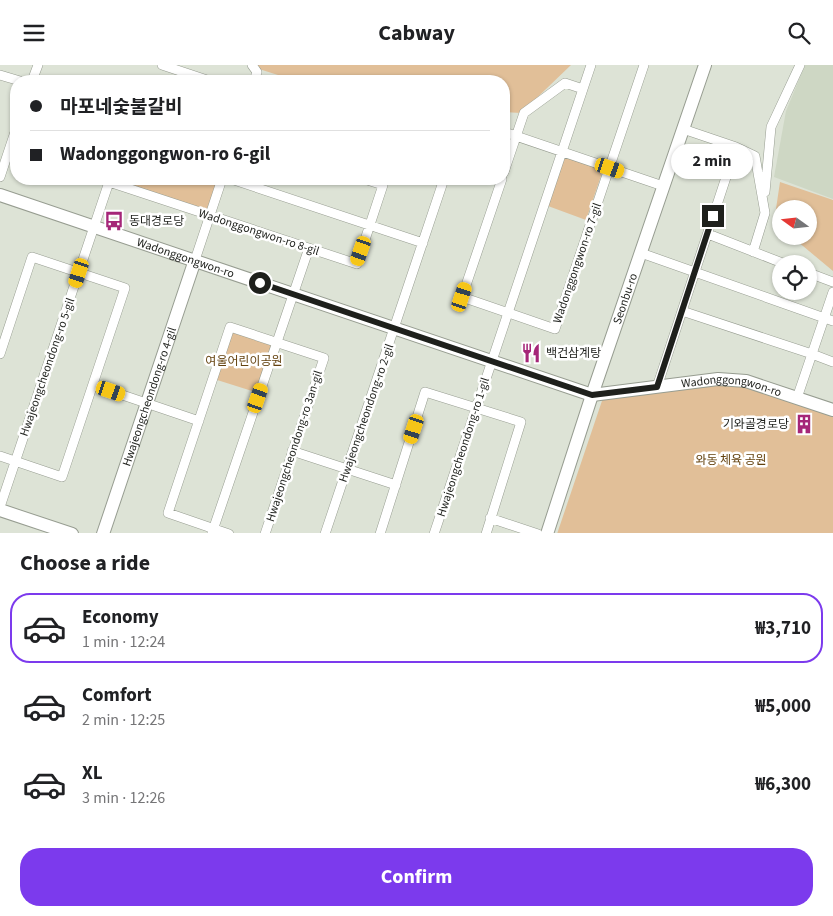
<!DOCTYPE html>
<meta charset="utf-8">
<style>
:root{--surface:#fff;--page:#f2f2f2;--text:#202124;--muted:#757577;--line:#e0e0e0;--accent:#7c3aed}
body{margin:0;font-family:"Source Sans 3","Noto Sans KR",sans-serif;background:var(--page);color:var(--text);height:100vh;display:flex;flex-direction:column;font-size:19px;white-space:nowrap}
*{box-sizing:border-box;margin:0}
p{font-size:16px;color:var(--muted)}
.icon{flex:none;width:28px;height:28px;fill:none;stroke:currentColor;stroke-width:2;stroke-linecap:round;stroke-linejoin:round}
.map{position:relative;height:468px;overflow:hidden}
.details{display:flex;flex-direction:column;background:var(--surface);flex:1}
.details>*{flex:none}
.banner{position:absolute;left:10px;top:10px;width:500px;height:110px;border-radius:20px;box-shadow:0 1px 4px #0004;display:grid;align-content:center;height:110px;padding:0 20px;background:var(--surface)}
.needle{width:32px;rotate:285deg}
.tools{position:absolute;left:772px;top:135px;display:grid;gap:10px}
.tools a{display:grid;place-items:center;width:45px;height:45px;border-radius:50%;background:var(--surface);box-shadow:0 1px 4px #0004;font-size:25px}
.end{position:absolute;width:22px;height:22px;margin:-11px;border:6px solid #1e201c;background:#fff;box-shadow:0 0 0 2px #fff}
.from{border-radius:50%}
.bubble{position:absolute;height:35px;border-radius:18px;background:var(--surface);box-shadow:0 1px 4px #0004;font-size:16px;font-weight:700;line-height:35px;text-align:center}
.car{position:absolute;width:15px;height:30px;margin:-15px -8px;border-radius:6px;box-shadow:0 0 4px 1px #0007;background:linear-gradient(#f5c518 24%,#345 0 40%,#f5c518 0 76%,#345 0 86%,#f5c518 0)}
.banner b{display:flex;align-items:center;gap:18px;height:48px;font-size:19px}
.banner b+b{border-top:1px solid var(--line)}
.banner i{width:12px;height:12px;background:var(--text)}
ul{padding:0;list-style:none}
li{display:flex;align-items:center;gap:15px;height:70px;margin:0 10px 8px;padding:0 10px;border:2px solid transparent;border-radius:20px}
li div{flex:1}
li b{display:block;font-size:19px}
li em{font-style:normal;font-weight:700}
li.active{border-color:var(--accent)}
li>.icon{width:45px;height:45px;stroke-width:1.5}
h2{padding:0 20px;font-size:22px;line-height:60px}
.action{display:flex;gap:10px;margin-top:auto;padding:10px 20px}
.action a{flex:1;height:58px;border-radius:20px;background:var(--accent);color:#fff;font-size:20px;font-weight:700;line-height:58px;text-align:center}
header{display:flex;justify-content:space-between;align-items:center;height:65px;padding:0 20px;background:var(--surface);font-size:22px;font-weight:700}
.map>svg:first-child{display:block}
.built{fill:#ced7c4}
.green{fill:#e1bf98}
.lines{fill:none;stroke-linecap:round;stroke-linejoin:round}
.street-casing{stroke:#979d91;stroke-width:10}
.secondary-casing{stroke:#979d91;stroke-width:14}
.street{stroke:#fff;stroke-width:9}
.secondary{stroke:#fff;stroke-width:12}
.route{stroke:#1e201c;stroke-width:6}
.labels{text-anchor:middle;stroke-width:5;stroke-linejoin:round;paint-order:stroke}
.poi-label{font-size:12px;fill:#1e201c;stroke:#fff;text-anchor:start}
.street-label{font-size:12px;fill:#1e201c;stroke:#fff}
.park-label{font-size:12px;fill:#64420f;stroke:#fff}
</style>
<header><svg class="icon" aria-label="menu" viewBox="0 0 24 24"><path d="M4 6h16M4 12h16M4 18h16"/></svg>Cabway<svg class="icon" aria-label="search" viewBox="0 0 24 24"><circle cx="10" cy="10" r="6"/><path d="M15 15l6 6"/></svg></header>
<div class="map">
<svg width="833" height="469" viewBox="0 0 833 469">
<rect width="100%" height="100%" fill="#dde3d6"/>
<path class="built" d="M805,0H833V134L774,112L786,46Z"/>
<path class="green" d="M256,0H571L521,48L504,47V16H297L259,4Z
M565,91L603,105L586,155L548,141Z
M134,114H210L218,117L208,148L131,122Z
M780,117L833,135V206L791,171H809V144H781V163L774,157Z
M231,264L275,279L258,328L214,314Z
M736,320L764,325L833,351V468L557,469L606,324Z"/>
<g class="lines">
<defs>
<path id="street" d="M162,0L210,16
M252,0L257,7L254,16
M0,10L20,16
M32,16L38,0
M683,64L736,82L755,91L765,148L753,187
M504,67L663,121
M504,107L524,48L565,18L583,24
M0,112L16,64
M231,114L423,178
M502,114L462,232L555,264L644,0
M765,127L771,62L800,0
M708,169L785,199
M641,188L833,256
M195,195L222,114
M809,208L833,217
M682,246L812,289L833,297
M0,289L32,192L125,223L62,412L0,391
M93,320L199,356
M657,322L736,82
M797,333L833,227
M292,386L396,420
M0,442L109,117L357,199L383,120L364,114
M490,453L538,469
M212,468L309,183
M229,469L168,448L230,262L324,293L265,469
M325,469L444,114
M380,469L425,327L521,357L486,469
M434,469L591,0"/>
<g id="secondary">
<path id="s1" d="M0,130L592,330L718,314L746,316L833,345"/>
<path d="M0,445L72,469"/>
<path id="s2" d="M103,469L195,195"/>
<path id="s3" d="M547,469L592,330L705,0"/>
</g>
</defs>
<use href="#street" class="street-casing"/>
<use href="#secondary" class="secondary-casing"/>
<use href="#street" class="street"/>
<use href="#secondary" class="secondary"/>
</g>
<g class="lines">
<path class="route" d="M260,218L592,330L657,322L713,151"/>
</g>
<defs>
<symbol id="bus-bare" viewBox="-9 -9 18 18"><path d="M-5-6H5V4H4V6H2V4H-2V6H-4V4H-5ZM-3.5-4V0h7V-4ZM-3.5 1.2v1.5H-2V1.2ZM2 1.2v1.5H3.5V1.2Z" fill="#a52678" stroke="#fff" stroke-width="2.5" paint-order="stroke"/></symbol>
<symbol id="restaurant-bare" viewBox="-9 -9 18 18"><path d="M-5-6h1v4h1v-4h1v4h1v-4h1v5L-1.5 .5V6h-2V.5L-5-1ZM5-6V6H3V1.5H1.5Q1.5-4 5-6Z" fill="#a52678" stroke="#fff" stroke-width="2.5" paint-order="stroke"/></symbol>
<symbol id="building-bare" viewBox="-9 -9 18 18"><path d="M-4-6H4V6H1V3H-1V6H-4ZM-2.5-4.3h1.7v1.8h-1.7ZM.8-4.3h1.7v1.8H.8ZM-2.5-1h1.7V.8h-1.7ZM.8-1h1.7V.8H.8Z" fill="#a52678" stroke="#fff" stroke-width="2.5" paint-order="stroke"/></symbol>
</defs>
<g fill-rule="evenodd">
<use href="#bus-bare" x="100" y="142" width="28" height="28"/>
<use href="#restaurant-bare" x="517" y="274" width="28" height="28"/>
<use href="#building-bare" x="790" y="345" width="28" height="28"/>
</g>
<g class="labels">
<g class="poi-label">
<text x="129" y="160">동대경로당</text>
<text x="546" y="292">백건삼계탕</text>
<text x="789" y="363" text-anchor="end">기와골경로당</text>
</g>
<g class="street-label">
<text transform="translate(259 167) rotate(18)" y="4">Wadonggongwon-ro 8-gil</text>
<text dy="4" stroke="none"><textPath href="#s1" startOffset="196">Wadonggongwon-ro</textPath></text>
<text transform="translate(577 198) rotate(-71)" y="4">Wadonggongwon-ro 7-gil</text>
<text dy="4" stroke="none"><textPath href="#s3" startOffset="248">Seonbu-ro</textPath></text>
<text transform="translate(47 302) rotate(-71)" y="4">Hwajeongcheondong-ro 5-gil</text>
<text dy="4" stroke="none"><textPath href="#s1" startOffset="766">Wadonggongwon-ro</textPath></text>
<text dy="4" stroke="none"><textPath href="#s2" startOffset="145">Hwajeongcheondong-ro 4-gil</textPath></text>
<text transform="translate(366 348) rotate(-71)" y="4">Hwajeongcheondong-ro 2-gil</text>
<text transform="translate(294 381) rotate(-72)" y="4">Hwajeongcheondong-ro 3an-gil</text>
<text transform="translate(463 382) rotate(-72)" y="4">Hwajeongcheondong-ro 1-gil</text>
</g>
<g class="park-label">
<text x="244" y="300">여울어린이공원</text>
<text x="731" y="399">와동 체육 공원</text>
</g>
</g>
</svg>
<div class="tools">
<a><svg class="needle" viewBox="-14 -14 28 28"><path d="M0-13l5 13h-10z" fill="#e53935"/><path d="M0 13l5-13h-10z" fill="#757577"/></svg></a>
<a><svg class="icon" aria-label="locate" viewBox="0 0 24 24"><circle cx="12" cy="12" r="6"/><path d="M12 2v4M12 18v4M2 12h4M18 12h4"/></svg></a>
</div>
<i class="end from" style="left:260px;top:218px"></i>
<i class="end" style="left:713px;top:151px"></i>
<div class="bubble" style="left:671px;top:79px;width:82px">2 min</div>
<i class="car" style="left:610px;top:103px;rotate:109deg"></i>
<i class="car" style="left:361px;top:186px;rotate:199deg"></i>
<i class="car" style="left:79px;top:208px;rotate:198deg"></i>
<i class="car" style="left:462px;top:232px;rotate:18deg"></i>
<i class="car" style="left:111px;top:326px;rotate:109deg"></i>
<i class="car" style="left:258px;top:333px;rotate:19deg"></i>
<i class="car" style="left:414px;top:364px;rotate:198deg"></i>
<div class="banner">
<b><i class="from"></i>마포네숯불갈비</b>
<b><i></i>Wadonggongwon-ro 6-gil</b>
</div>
</div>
<section class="details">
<h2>Choose a ride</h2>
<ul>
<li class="active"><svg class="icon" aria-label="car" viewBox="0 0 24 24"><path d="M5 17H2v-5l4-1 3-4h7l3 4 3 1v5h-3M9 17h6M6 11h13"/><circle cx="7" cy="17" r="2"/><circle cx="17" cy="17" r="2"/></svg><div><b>Economy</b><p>1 min · 12:24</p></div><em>₩3,710</em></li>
<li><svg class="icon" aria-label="car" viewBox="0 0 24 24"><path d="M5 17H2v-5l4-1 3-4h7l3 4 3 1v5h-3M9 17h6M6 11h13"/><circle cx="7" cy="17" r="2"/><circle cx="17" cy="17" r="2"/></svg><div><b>Comfort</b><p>2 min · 12:25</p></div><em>₩5,000</em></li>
<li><svg class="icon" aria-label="car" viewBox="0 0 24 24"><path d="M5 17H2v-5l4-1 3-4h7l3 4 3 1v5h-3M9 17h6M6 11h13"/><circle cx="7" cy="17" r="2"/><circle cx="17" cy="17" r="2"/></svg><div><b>XL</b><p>3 min · 12:26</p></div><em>₩6,300</em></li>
</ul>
<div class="action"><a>Confirm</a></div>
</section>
